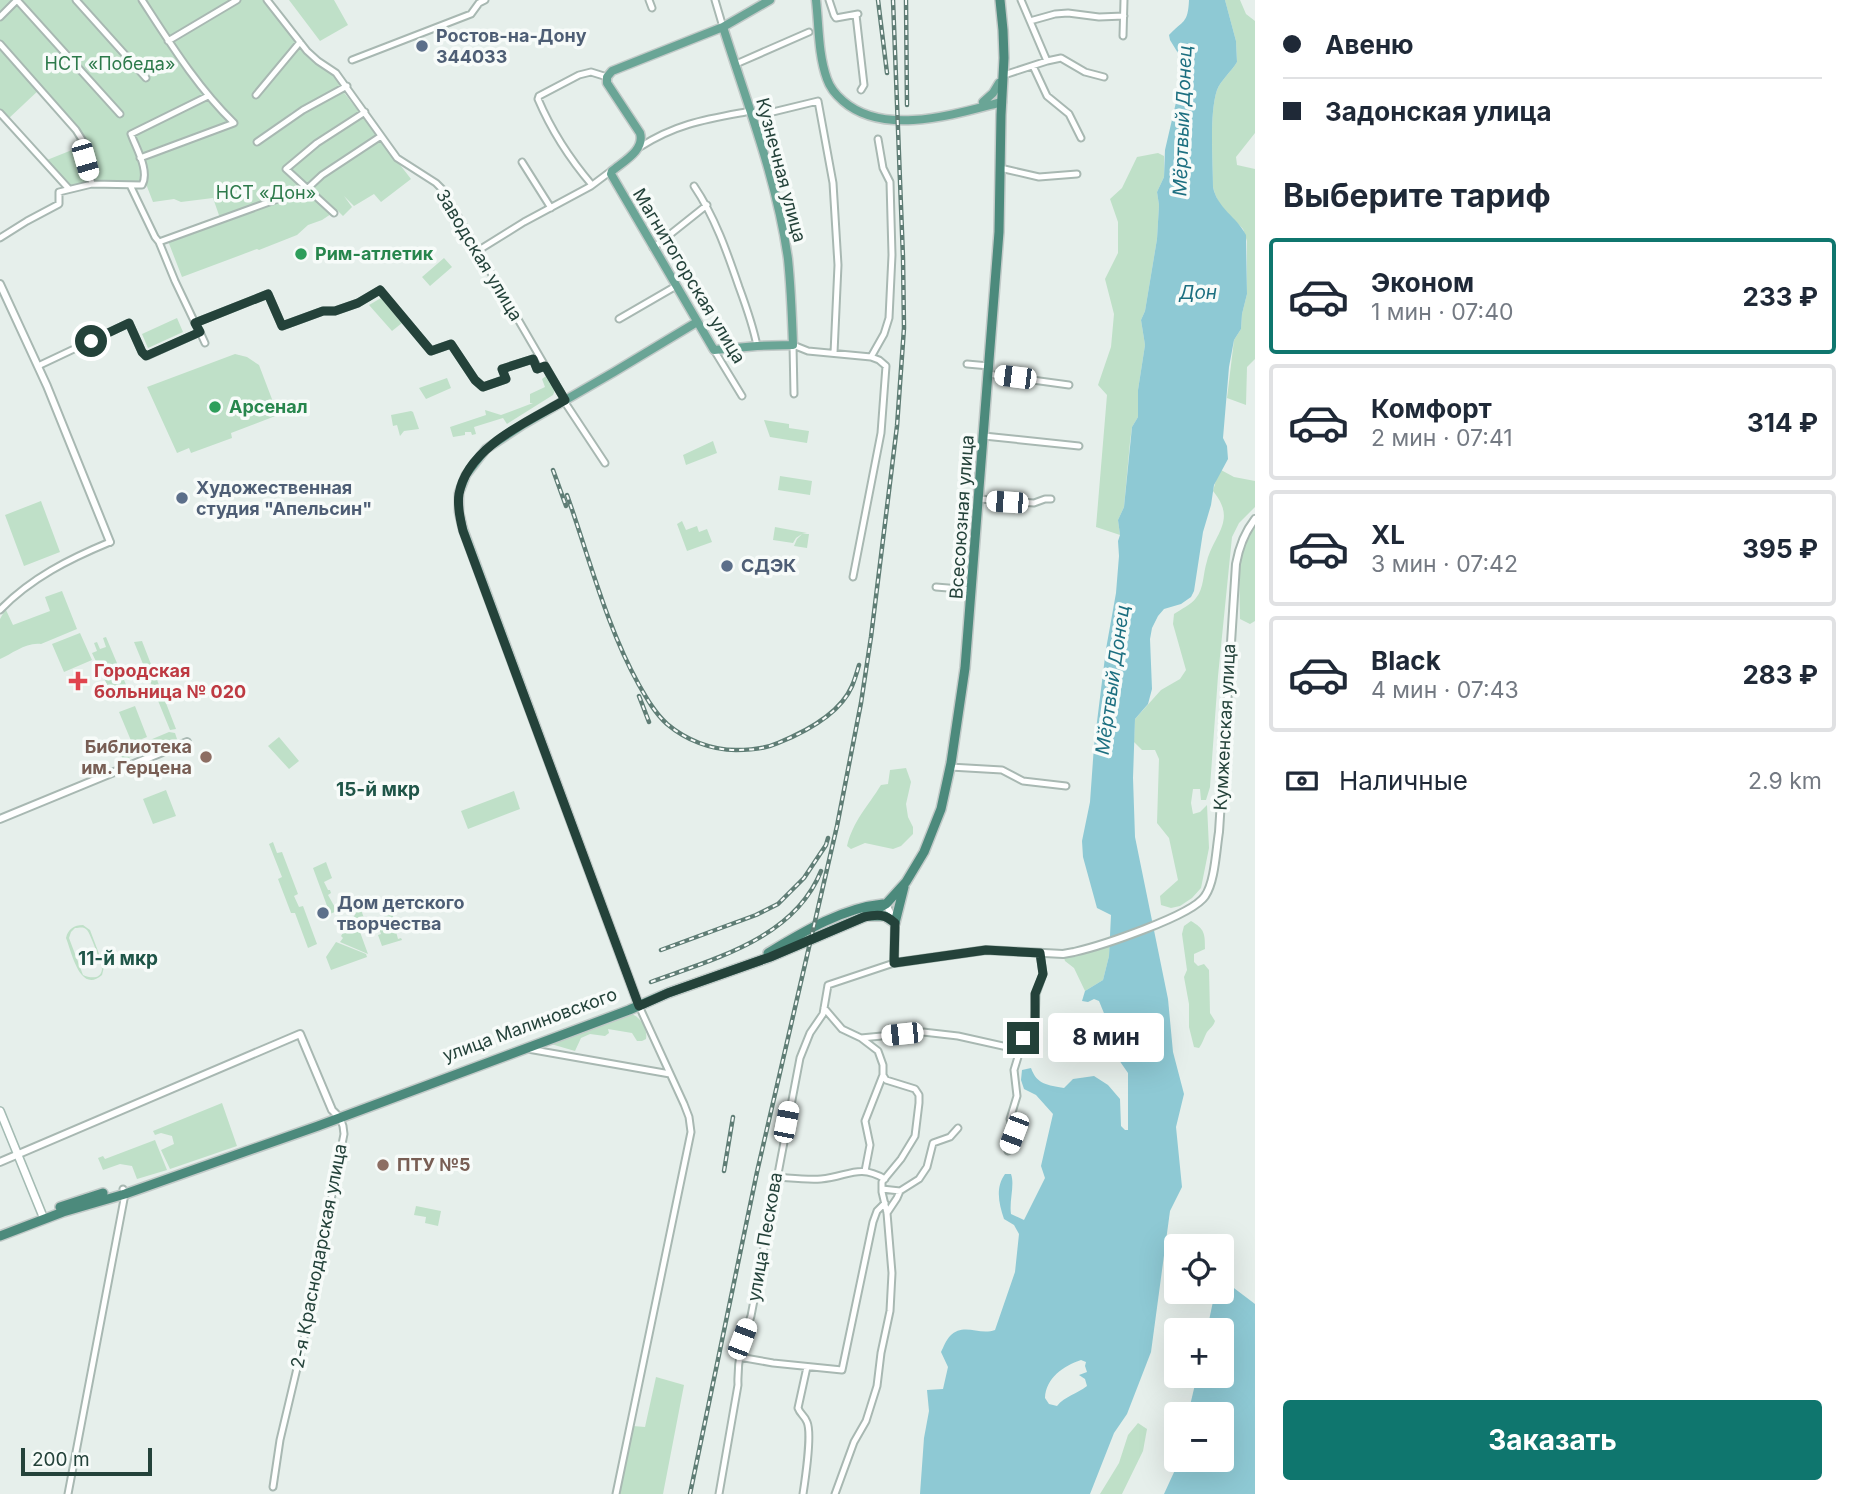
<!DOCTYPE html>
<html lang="ru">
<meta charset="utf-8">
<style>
:root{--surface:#fff;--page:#f6f6f7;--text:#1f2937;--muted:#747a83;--line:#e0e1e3;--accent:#0f766e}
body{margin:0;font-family:Inter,sans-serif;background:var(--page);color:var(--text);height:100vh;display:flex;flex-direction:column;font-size:26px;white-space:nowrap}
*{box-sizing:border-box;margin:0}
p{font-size:23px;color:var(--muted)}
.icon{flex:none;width:38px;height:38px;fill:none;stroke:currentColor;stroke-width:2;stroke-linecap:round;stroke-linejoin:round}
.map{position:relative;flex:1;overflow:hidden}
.drawer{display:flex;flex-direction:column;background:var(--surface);width:595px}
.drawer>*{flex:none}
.guide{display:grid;align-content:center;height:154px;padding:0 28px;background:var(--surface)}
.tools{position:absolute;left:1164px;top:1234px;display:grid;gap:14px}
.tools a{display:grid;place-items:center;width:70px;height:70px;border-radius:7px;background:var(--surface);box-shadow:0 7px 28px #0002;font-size:35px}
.scale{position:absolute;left:21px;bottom:18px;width:131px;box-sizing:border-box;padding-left:7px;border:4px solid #24423a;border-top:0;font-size:19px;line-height:24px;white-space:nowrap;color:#24423a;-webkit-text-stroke:5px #f7fbf9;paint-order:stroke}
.end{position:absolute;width:32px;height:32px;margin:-16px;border:9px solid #24423a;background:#fff;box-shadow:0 0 0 4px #fff}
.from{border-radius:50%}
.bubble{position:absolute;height:49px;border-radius:7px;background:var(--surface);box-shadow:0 7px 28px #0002;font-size:23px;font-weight:700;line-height:49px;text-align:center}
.car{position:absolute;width:21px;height:42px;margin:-21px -10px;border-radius:9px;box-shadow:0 0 5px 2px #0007;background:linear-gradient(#fff 24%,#345 0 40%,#fff 0 76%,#345 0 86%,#fff 0)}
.guide b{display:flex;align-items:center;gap:24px;height:66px;font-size:26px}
.guide b+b{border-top:2px solid var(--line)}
.guide i{width:18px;height:18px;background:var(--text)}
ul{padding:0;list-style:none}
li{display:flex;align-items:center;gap:21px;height:116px;margin:0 14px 10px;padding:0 14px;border:4px solid var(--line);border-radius:7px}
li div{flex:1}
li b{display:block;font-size:26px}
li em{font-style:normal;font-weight:700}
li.active{border-color:var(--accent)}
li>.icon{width:63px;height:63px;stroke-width:1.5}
h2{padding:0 28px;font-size:32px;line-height:84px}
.pay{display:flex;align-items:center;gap:18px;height:77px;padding:0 28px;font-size:26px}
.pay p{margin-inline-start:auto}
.button{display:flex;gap:14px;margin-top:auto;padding:14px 28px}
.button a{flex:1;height:80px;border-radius:7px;background:var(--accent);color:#fff;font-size:28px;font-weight:700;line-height:80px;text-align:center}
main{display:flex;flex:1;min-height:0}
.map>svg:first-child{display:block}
.green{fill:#bfe0c8;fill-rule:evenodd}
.water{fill:#8ec9d4;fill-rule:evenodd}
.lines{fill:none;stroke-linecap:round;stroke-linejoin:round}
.minor-casing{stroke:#a8b8b2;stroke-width:9}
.tertiary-casing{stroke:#a8b8b2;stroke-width:10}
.secondary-casing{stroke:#a4bbb3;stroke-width:10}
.primary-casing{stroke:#c2cac8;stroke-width:11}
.trunk-casing{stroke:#c2cac8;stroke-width:12}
.minor{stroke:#fff;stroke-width:5}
.tertiary{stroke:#fff;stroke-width:6}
.secondary{stroke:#fff;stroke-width:7}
.primary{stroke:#6aa596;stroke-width:8}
.trunk{stroke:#4c8a7c;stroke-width:9}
.rail-casing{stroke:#5f7d75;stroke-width:4.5}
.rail{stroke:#f7fbf9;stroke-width:2;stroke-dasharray:5;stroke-linecap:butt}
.route{stroke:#24423a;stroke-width:9}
.service-dot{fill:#5c6f8a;stroke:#f7fbf9;stroke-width:2.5}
.leisure-dot{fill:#2e9e5b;stroke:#f7fbf9;stroke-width:2.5}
.health-dot{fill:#e0444e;stroke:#f7fbf9;stroke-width:2.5}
.education-dot{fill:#8d6e63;stroke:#f7fbf9;stroke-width:2.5}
.labels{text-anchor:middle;stroke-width:7;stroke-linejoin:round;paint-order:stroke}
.service-label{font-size:18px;font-weight:bold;fill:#4e5e75;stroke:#f7fbf9;text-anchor:start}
.park-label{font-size:18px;fill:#2d7a4b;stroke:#f7fbf9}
.street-label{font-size:18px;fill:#24423a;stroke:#f7fbf9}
.leisure-label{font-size:18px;font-weight:bold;fill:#27864d;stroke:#f7fbf9;text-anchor:start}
.health-label{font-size:18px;font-weight:bold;fill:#be3a42;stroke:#f7fbf9;text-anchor:start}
.education-label{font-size:18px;font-weight:bold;fill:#785e54;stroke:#f7fbf9;text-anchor:end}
.water-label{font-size:19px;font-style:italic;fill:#1c6f80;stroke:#f7fbf9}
.neighbourhood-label{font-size:19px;font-weight:bold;fill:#1f5548;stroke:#f7fbf9}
</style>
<main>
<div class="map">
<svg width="1255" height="1494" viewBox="0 0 1255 1494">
<rect width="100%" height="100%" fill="#e6efeb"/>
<path class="green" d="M0,0H265L303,49L335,73L343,84L292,112L259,140L342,90L411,179L381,202L374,194L354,206L344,196L352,207L343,216L337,210L322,220L308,225L297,235L259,250L257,249L182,277L168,241L221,221L213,198L181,202L174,199L153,202L146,184L93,187L71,193L42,162L87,144L72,121L41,88L7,120L0,112Z
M289,0H334L348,25L320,41Z
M1225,0H1240L1246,14L1255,21V133L1236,157L1237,165L1255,169V359L1247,367L1246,405L1227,398L1234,340L1241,329L1242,314L1247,294V241L1243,229L1220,205L1215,194L1213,187C1213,161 1209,114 1217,90C1221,80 1231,72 1237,62L1236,41Z
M1158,153L1164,156V177L1157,192L1159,205L1157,239L1145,311L1141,320L1145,345L1138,390V417L1132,427L1130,442L1124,507L1118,520L1120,535L1096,527L1107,395L1098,385L1111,347L1114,314L1105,279L1118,253V222L1110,199L1122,188L1137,157Z
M444,258L452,267L430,286L422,277Z
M381,298L402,323L392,331L369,305Z
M177,318L183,332L148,348L142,334Z
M235,354L247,357L259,365L278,415L231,433L232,438L191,453L189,448L177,453L147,387Z
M546,376L555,390L553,395L507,424L503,418L474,427L476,434L472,435L471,432H465V435L453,437L450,427L486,415L485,410L501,415L533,403H530V394L545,387L542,379Z
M447,378L451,388L426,399L419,388Z
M411,411L413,412L419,429L404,431L400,436L397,425L393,426L391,415Z
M764,420L789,424V428L809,431L807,443L770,437Z
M713,441L717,453L686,465L683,455Z
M1221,470L1234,477L1255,481V507L1239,523L1232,537L1218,676L1210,787L1206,800H1201L1200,789H1193L1191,803L1193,814L1200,812L1207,805L1209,848L1201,888L1192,898L1180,906L1171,908L1161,905L1160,896L1178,880L1169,838L1157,823L1159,759L1155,750H1142L1134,742L1135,719L1161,690L1180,679L1186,670L1173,624L1174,614C1181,609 1191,605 1196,598C1204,589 1203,573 1207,561C1215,533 1237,520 1213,491L1216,480Z
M780,476L812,481L810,495L778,490Z
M41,501L60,552L24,566L5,515Z
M682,521L686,530L697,526L699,532L707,529L712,542L687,551L677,524Z
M775,527L807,533L802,534H809L807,548L794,546L797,539L802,534L796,538L793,543L773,540Z
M1255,527V621L1250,624L1240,619L1239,563L1249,536Z
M62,591L77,629L41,644C26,642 12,654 0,659V619L5,610H6L13,625L50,611L45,597Z
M80,633L92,660L64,672L52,644Z
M106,637L127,687L111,693L92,653L97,651L94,643L97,642L100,649L106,647L103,638Z
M142,641L176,729L170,730L134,642Z
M135,706L147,737L132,743L119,712Z
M169,732L175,733L177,739L123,760L121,755L126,750Z
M279,737L299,761L289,769L268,746Z
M906,768L911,782L906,804L908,817L913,827V834L901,846L893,849L865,843L851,849L847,846C853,821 868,806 881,785L888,784L890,770Z
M166,790L176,816L153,824L143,799Z
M514,791L520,809L468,829L461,811Z
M273,842L277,853L282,852L298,894L294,896L299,907L303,906L317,944L308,948L295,913H291L278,879L282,877L269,844Z
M326,862L332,878L324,882L328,890H330L331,893L328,895L337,911L330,914L313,868Z
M360,907L364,918L356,921L368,954L340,942L343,938L341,936Z
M392,914L397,927L395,928L398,939L401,938L402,940L382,946L378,935L381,934L376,920Z
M1191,921C1205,929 1205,934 1205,949L1194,954V962L1198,966L1204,964L1209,970L1210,1013L1215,1021C1213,1027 1210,1028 1207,1032C1204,1037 1203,1043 1199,1048L1194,1047L1189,1027V1004L1184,977L1187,970L1182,934L1184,926Z
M83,925L90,930L104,967L102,975C80,994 72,953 66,938C68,929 74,925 83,925ZM75,928C80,928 83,926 87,930C90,933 102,965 102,969C101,980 90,978 83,975L69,938L71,932Z
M1110,941L1109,956L1103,980L1085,991L1074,968L1065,961L1063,954Z
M336,942L366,954L367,957L331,970L326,957Z
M631,1014C640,1016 648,1029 646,1039L642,1041H637L632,1033L608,1029L609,1033L605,1036L590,1034L581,1038L575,1051L551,1044L553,1041Z
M222,1103L237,1146L170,1169L161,1150L174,1144L172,1136L161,1133L155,1135L153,1131Z
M155,1140L167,1170L137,1179L132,1166L120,1164L103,1170L98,1158L103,1156L105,1159Z
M416,1206L441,1211L438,1226L425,1223L426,1217L414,1215Z
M656,1377L684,1385L663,1494H620L633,1426L645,1427Z
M1138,1423L1147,1429L1143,1451L1122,1494H1100L1119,1463L1128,1435Z"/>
<path class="water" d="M1189,0H1225L1236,41L1237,62C1231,72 1221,80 1217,90C1209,114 1213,161 1213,187C1217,208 1237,217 1246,235L1247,294L1242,314L1241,329L1234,340L1229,367L1223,438L1227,446L1228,459L1214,485L1211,505L1203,532L1194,591L1191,597L1181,604L1164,609L1158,616L1152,628L1150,639L1152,689L1148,704L1135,719L1133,778L1135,837L1168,999L1173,1052L1184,1094L1176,1127L1182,1187L1170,1211L1151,1352L1127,1414L1114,1433L1090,1494H920L924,1438L929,1411L927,1390L943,1389L948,1367L941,1352C943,1348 946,1340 950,1336C964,1322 979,1336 995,1330L1015,1272L1019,1234L1014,1225L1004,1219C999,1204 995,1188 1005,1174H1011C1015,1185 1009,1201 1011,1214L1024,1220L1045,1178L1041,1166L1053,1114L1036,1095L1024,1089L1021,1080L1022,1070L1031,1068C1037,1085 1048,1085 1064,1088L1073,1079L1094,1076L1108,1085L1120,1099L1121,1126L1125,1130H1128V1073L1112,1050L1108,1039L1110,1028L1099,1001L1094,999L1088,1002L1082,1001L1085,991L1103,980L1109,956L1111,915L1097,908L1083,857L1082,841L1090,802L1094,746L1106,649L1116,593L1119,556L1118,541L1120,535L1118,520L1124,507L1132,427L1138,417V390L1145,345L1141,320L1145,311L1157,239L1159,205L1157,192L1164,177L1165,150L1183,72L1181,58L1170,40L1169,35C1183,20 1188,24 1189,0ZM1081,1360L1086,1362L1085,1366L1087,1372L1079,1375L1085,1379L1087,1386C1077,1394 1065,1396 1057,1406L1049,1404L1045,1398C1046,1378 1063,1366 1081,1360Z
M1222,1279L1255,1304V1494H1164L1175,1470L1178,1460H1222V1414H1188L1197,1376H1222V1330H1207L1215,1292H1222Z"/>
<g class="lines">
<defs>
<path id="minor" d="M17,0L120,114
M76,0L146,78
M267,0L307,51L318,61L336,73L397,158L436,183L442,189L565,400
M649,0L652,8
M715,0L723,27
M829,0L834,15L836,18L858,14
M1021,0L1047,61
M856,15L864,85L861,90
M0,17L17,0
M1030,21L1055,14L1068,13L1099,17L1124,16
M1123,36L1124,0
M168,41L237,0
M0,44L76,130L86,146L85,160L92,184
M352,60L471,14L479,3L485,0
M736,64L809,32
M1033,66L1047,96L1069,114L1081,138
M1004,75L1047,61L1061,58L1085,72L1104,77
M256,95L300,42
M0,113L69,189
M752,117L818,101L833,183L838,265L834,353
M257,142L303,110L347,86
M640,147C677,123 708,119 751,111
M140,158L234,123C197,87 170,43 142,0
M522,162L551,208
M1000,168L1039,177L1077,174
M130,185L155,237L159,242L175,281L195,323
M592,185C569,158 552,132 538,99L539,96L579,75L591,72L607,77
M694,186C715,217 727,252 739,287C746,306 753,325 757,346
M334,213L286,169L317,143L365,112
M0,238L27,221L59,204V192L92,184L142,185C150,171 136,148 131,134L208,96
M159,242L308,188L322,175L381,136
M653,248L707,205
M479,250L524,222L591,186L611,171
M619,319L676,286
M200,332L205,343
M714,350L742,396
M871,357L884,334L889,318L892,255L890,182L883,168L878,139
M967,364L989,366
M38,366L129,323L142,352L147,356L200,332L195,323L268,294L282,326L323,311H335L358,303L380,290L431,351L451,344L475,380L483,387L506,379L502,369L533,359L537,369L545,366
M988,374L1069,385
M794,394L793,345L808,351L871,357L879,360L886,366L881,433L853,577
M564,401L605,463
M984,436L1079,446
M979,499L1034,503L1045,499H1051
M936,587L972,590
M0,610C31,578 69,559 110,542
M950,767L1002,770L1023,781L1066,786
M824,1008L842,1029L861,1038L923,1032L958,1036L1021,1050
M861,1038L878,1051L883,1065V1075L865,1121L870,1145L865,1171
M528,1049L670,1074
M1008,1151L1014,1133L1010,1119L1017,1096L1014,1070L1025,1034L1035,1027L1036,994L1043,974L1040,953
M776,1177C791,1178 806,1180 821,1179C848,1177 858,1163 885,1179
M882,1189L900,1191
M887,1213L897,1198L900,1191L919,1179L927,1167L933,1143L950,1137L958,1128
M739,1357L773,1363L842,1370L873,1222L877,1211L885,1203
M273,1487L280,1440L303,1343L344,1134L343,1126L340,1118
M68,1494L125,1194L123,1189
M616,1494L691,1132L689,1117L684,1104L639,1006
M719,1494L738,1385C737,1360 742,1339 751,1316L800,1058L810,1033L823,1014L828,985L894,963
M803,1494C805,1481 812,1433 807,1422C805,1416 800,1414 798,1408L807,1367
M835,1494L854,1442L866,1421L877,1386L881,1353L890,1311L892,1273L887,1213L882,1192V1182L901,1159L915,1136L919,1103V1095L915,1089L886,1080L883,1075"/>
<path id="tertiary" d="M0,284L47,386L110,542
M0,819L187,742
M886,904L895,923L894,963L986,950L1063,954L1074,952C1100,946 1192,916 1205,896C1215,882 1216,850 1219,832L1236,564C1239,547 1244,533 1255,519
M0,1162L300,1034L332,1110L340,1118"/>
<path id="secondary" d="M0,1111L44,1219"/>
<path id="primary" d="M816,0C819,26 818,54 827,79C830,88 836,95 843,101C884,137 955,114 1002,102
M723,27C747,103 777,180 788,259C791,288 792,316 793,345L757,346L714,350L611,174L612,171C624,161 645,150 640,133L607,83V77L612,71L723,27L770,0
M983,102L993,93L999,83
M639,1006L463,529L459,512V493L466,475L486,449L524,424L614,372L697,322"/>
<path id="trunk" d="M869,916H885L895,923L904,887
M768,953C803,932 842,908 883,904
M60,1207L103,1193
M0,1236L63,1212L125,1194L318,1126L629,1010L668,993L770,957L864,917L886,904L906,882L924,852L941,809L951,763L965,668L999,232L1001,115L1004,58L1003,30L1000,0"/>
</defs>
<use href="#minor" class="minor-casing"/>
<use href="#tertiary" class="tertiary-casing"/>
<use href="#secondary" class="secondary-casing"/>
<use href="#primary" class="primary-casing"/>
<use href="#trunk" class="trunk-casing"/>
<use href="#minor" class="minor"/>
<use href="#tertiary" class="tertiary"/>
<use href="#secondary" class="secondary"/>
<use href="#primary" class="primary"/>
<use href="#trunk" class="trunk"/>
<defs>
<path id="rail" d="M878,0L887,73
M906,0L907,105
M553,470L566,506
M567,495C589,557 607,628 639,685C647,699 655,713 667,724C686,740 711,750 736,750C750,750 765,749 778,743C805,732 840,714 852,686C855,679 857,672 859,665
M639,696L649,722
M661,950L756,915L778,904L804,878L826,845L828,838
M651,982C713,959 794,939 821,871
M724,1171L733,1117
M690,1494L757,1172L837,826L861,703L871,637L897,426L904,328L903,258L893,0"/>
</defs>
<use href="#rail" class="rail-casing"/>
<use href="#rail" class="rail"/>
</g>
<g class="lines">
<path class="route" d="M91,341L129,323L142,352L146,356L200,332L195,323L268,294L282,326L323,311H335L358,303L380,290L431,351L451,344L475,380L483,387L506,379L502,369L533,359L537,369L545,366L565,400C529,421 467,447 459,494C457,506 460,519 463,531L639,1006L668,993L770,957L864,917C878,914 885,914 895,923L894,963L986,950L1040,953L1043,974L1035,994V1027L1028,1031L1023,1038"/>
</g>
<g class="service-dot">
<circle cx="422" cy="46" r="7"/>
<circle cx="182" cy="498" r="7"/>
<circle cx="727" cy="566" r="7"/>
<circle cx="323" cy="913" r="7"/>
</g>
<g class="leisure-dot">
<circle cx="301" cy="254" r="7"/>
<circle cx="215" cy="407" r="7"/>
</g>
<path class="health-dot" d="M74.5 670.5h7v7h7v7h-7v7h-7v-7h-7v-7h7z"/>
<g class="education-dot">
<circle cx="206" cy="757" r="7"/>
<circle cx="383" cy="1165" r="7"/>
</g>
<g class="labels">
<g class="service-label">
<text x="436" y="42">Ростов-на-Дону<tspan x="436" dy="21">344033</tspan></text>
<text x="196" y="494">Художественная<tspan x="196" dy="21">студия "Апельсин"</tspan></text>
<text x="741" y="572">СДЭК</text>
<text x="337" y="909">Дом детского<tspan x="337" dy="21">творчества</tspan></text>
</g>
<g class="park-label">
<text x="110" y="70">НСТ «Победа»</text>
<text x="266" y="199">НСТ «Дон»</text>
</g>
<g class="street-label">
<text transform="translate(781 170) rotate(75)" y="6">Кузнечная улица</text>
<text transform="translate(479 255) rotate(59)" y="6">Заводская улица</text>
<text transform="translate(689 276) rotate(59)" y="6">Магнитогорская улица</text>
<text transform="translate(962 517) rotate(-86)" y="6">Всесоюзная улица</text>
<text transform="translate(1225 727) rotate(-87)" y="6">Кумженская улица</text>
<text transform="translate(530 1025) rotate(-20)" y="6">улица Малиновского</text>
<text transform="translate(765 1237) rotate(-80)" y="6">улица Пескова</text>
<text transform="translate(319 1256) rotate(-79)" y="6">2-я Краснодарская улица</text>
</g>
<g class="leisure-label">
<text x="315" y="260">Рим-атлетик</text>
<text x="229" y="413">Арсенал</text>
</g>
<g class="health-label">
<text x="94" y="677">Городская<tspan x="94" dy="21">больница № 020</tspan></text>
</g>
<g class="education-label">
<text x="192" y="753">Библиотека<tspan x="192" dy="21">им. Герцена</tspan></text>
<text x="397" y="1171" text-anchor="start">ПТУ №5</text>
</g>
<g class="water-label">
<text transform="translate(1182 121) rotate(-88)" y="7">Мёртвый Донец</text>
<text x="1198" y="299">Дон</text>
<text transform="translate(1112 680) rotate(-82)" y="7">Мёртвый Донец</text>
</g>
<g class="neighbourhood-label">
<text x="378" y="796">15-й мкр</text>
<text x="118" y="965">11-й мкр</text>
</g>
</g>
</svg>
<div class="tools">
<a><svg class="icon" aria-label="locate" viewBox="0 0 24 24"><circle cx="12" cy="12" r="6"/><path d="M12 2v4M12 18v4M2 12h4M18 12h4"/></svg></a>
<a>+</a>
<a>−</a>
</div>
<div class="scale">200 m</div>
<i class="end from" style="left:91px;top:341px"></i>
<i class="end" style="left:1023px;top:1038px"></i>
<div class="bubble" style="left:1048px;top:1013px;width:116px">8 мин</div>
<i class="car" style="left:85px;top:160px;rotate:164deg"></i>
<i class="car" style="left:1015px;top:377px;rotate:277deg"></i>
<i class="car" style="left:1007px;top:502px;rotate:274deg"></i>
<i class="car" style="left:902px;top:1034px;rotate:264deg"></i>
<i class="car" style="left:786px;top:1122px;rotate:11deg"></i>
<i class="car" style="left:1014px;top:1133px;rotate:201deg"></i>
<i class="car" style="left:742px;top:1339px;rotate:21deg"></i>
</div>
<section class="drawer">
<div class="guide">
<b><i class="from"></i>Авеню</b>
<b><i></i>Задонская улица</b>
</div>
<h2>Выберите тариф</h2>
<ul>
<li class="active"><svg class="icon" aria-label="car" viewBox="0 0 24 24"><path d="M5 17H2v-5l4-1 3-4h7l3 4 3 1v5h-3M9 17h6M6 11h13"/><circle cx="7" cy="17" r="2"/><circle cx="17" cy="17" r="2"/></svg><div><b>Эконом</b><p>1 мин · 07:40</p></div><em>233 ₽</em></li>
<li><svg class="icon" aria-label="car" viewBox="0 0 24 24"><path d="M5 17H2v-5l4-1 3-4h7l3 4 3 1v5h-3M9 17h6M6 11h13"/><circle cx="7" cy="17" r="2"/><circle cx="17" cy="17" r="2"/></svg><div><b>Комфорт</b><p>2 мин · 07:41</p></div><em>314 ₽</em></li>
<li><svg class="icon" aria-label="car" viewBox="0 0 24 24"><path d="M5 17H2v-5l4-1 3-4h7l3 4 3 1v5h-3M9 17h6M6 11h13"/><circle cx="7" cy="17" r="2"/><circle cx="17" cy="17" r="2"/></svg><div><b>XL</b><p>3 мин · 07:42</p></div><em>395 ₽</em></li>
<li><svg class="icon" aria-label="car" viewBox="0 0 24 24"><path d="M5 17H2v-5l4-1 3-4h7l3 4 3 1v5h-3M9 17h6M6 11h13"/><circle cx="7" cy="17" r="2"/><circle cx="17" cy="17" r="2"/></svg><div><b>Black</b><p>4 мин · 07:43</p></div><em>283 ₽</em></li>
</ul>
<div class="pay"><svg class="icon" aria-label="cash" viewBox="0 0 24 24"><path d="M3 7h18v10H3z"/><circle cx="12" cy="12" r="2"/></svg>Наличные<p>2.9 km</p></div>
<div class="button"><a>Заказать</a></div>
</section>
</main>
